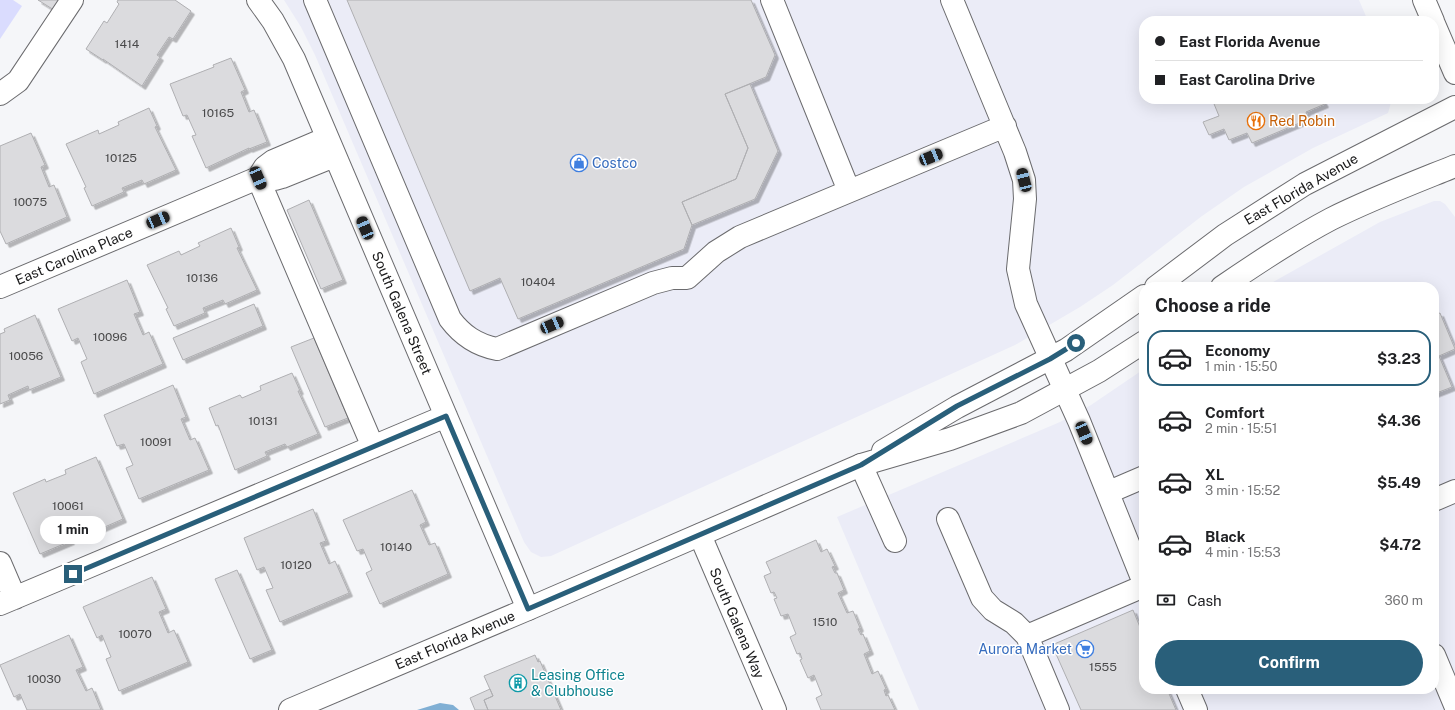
<!DOCTYPE html>
<meta charset="utf-8">
<style>
:root{--surface:#fff;--page:#f6f6f6;--text:#202124;--muted:#757577;--line:#e0e0e0;--accent:#295f7a}
body{margin:0;font-family:"Public Sans",sans-serif;background:var(--page);color:var(--text);height:100vh;display:flex;flex-direction:column;font-size:15px;white-space:nowrap}
*{box-sizing:border-box;margin:0}
p{font-size:13px;color:var(--muted)}
.icon{flex:none;width:22px;height:22px;fill:none;stroke:currentColor;stroke-width:2;stroke-linecap:round;stroke-linejoin:round}
.map{position:relative;flex:1;overflow:hidden}
.drawer{position:absolute;left:1139px;top:282px;width:300px;height:412px;display:flex;flex-direction:column;background:var(--surface);border-radius:16px;box-shadow:0 4px 16px #0002}
.drawer>*{flex:none}
.guide{position:absolute;left:1139px;top:16px;width:300px;height:88px;border-radius:16px;box-shadow:0 4px 16px #0002;display:grid;align-content:center;height:88px;padding:0 16px;background:var(--surface)}
.end{position:absolute;width:18px;height:18px;margin:-9px;border:5px solid #295f7a;background:#fff;box-shadow:0 0 0 2px #fff}
.from{border-radius:50%}
.bubble{position:absolute;height:28px;border-radius:14px;background:var(--surface);box-shadow:0 4px 16px #0002;font-size:13px;font-weight:700;line-height:28px;text-align:center}
.car{position:absolute;width:12px;height:24px;margin:-12px -6px;border-radius:5px;box-shadow:0 0 3px 1px #0007;background:linear-gradient(#222 24%,#8ab4d8 0 40%,#222 0 76%,#8ab4d8 0 86%,#222 0)}
.guide b{display:flex;align-items:center;gap:14px;height:38px;font-size:15px}
.guide b+b{border-top:1px solid var(--line)}
.guide i{width:10px;height:10px;background:var(--text)}
ul{padding:0;list-style:none}
li{display:flex;align-items:center;gap:12px;height:56px;margin:0 8px 6px;padding:0 8px;border:2px solid transparent;border-radius:16px}
li div{flex:1}
li b{display:block;font-size:15px}
li em{font-style:normal;font-weight:700}
li.selected{border-color:var(--accent)}
li>.icon{width:36px;height:36px;stroke-width:1.5}
h2{padding:0 16px;font-size:18px;line-height:48px}
.pay{display:flex;align-items:center;gap:10px;height:44px;padding:0 16px;font-size:15px}
.pay p{margin-inline-start:auto}
.primary-button{display:flex;gap:8px;margin-top:auto;padding:8px 16px}
.primary-button a{flex:1;height:46px;border-radius:24px;background:var(--accent);color:#fff;font-size:16px;font-weight:700;line-height:46px;text-align:center}
.map>svg:first-child{display:block}
.built{fill:#ebecf7}
.green{fill:#dadcfe}
.water{fill:#80afd4}
.building{fill:#dbdbde;stroke:#afafb2;filter:url(#shadow)}
.lines{fill:none;stroke-linecap:round;stroke-linejoin:round}
.minor-casing{stroke:#6b6b6e;stroke-width:24}
.major-casing{stroke:#6b6b6e;stroke-width:24}
.minor{stroke:#fff;stroke-width:22}
.major{stroke:#fff;stroke-width:22}
.route{stroke:#295f7a;stroke-width:5}
.labels{text-anchor:middle;stroke-width:3;stroke-linejoin:round;paint-order:stroke}
.number-label{font-size:12px;fill:#49494a}
.food-label{font-size:14px;fill:#c56008;stroke:#fff;text-anchor:start}
.shop-label{font-size:14px;fill:#366cbe;stroke:#fff;text-anchor:start}
.street-label{font-size:14px;fill:#181819;stroke:#fff}
.culture-label{font-size:14px;fill:#0d838f;stroke:#fff;text-anchor:start}
</style>
<div class="map">
<svg width="1455" height="710" viewBox="0 0 1455 710">
<defs>
<filter id="shadow"><feDropShadow dx="3.5" dy="3.5" stdDeviation="0" flood-color="#0004"/></filter>
</defs>
<rect width="100%" height="100%" fill="#f5f6f9"/>
<path class="built" d="M284,0H1359L1368,21H1144V99H1392L1388,113L1313,148L1244,187L1202,216L1113,285L1080,307L1015,345L551,556L541,557L531,552L524,542L315,55L301,27Z
M1434,201H1440L1445,204L1455,217V710H919L837,517L1060,422L1091,405L1144,369V689H1434V287H1264L1380,222Z"/>
<path class="green" d="M0,0H13L22,6L0,39Z"/>
<path class="water" d="M440,703L453,705L459,710H417Z"/>
<path class="building" d="M38,0H60L54,10Z
M118,0H175L191,11L173,39L169,37L157,55L160,57L142,86L103,59V60L86,49L104,21L107,23L119,4L117,2Z
M347,0H751L775,55L766,77L725,94L748,148L736,179L682,202L692,225L684,249L518,319L500,278L470,291Z
M231,58L245,90L241,92L249,112L254,110L267,142L249,149V148L206,168L192,136L196,135L187,115L183,116L170,84L214,67L213,65Z
M750,84L778,151L755,199L692,225L682,202L736,179L748,148L725,94Z
M1212,99H1322L1325,104L1306,112L1309,119L1252,143L1247,133L1229,140L1224,129L1209,135L1203,122L1219,116Z
M149,108L157,126L155,127L176,170L144,184L142,180L122,188L124,192L92,206L84,188L86,187L66,144L98,130L99,134L119,125L118,122Z
M31,133L45,165L41,167L49,187L54,185L67,217L6,244L0,231V146Z
M309,200L343,280L321,289L287,210Z
M231,228L239,247L237,248L257,290L225,304L223,300L203,308L205,313L174,326L166,309L168,308L147,265L179,251L181,255L200,246L198,243Z
M127,280L140,312L134,314L143,335L149,332L163,364L94,394L81,362L87,359L78,338L72,341L58,309Z
M254,304L263,326L183,360L173,338Z
M1440,313L1455,349L1439,356L1452,387L1434,394V315Z
M35,315L61,377L29,390L28,386L8,395L10,400L0,404V334L5,332L4,329Z
M314,338L348,418L325,427L291,347Z
M292,373L300,391H298L318,434L287,447L285,444L265,452L267,456L235,470L218,425L216,426L209,408L240,395L242,398L261,390L260,386Z
M173,385L186,417L181,419L190,440L195,438L209,470L139,499L126,468L133,465L124,444L117,446L104,415Z
M96,457L123,519L91,533L89,528L69,536L71,541L40,554L13,493L45,479L46,482L66,474L65,470Z
M412,490L426,522L420,525L429,545L435,543L448,574L380,604L366,573L372,570L363,549L357,551L343,520Z
M313,509L326,541L320,543L329,564L335,561L349,593L280,622L266,590L273,588L264,567L257,570L244,538Z
M816,540L821,552L827,549L835,566L832,567L835,573H837L844,590L838,593L847,613L853,611L860,628L858,629L861,635L863,634L870,651L864,654L872,674L878,671L886,689L884,690L886,696L888,695L895,710H821L816,698L822,695L814,675L808,678L800,660L802,659L800,653L797,654L790,637L796,634L788,614L781,616L774,599L777,598L774,592L771,593L764,576L771,573L766,562Z
M237,570L272,650L250,659L215,579Z
M152,577L166,609L159,612L168,633L174,630L188,662L119,691L106,659L111,657L102,635L97,638L83,607Z
M1133,610L1144,637V689H1167L1176,710H1081L1052,645Z
M69,635L83,667L76,670L86,691L92,688L101,710H27L20,694L14,697L0,665Z
M535,655L538,662L540,661L561,710H488L484,700L493,696L484,676Z
M490,689L493,696L484,700L488,710H475L470,698Z"/>
<g class="lines">
<defs>
<path id="minor" d="M258,0L273,21L294,59L528,609
M315,0L450,319C462,335 476,345 497,349L653,283L672,278H687L716,252L740,237L1005,126
M772,0L849,191
M952,0L1015,152L1024,180L1025,199L1018,269L1026,304L1079,421L1144,583
M0,94L18,81L72,0
M258,178L373,447
M258,178L265,167L273,161L327,138
M0,287L258,178L275,179L282,177L334,156
M861,465L895,541
M1109,492L1144,477
M1434,500L1455,491
M948,519L982,598L993,610L1014,623L1027,636L1058,710
M700,535L775,710
M0,563L15,598
M0,604L446,416
M1027,636L1144,586
M1434,655L1455,705
M1187,689L1196,710"/>
<path id="major" d="M1424,0L1433,21
M1434,24L1455,73
M1156,287L1225,235L1305,184L1455,107
M1222,287C1257,263 1293,239 1331,219C1371,199 1413,183 1455,166
M883,451L957,407L1066,350L1144,296
M290,710L528,609L861,465L950,439L1021,413L1099,371L1144,342"/>
</defs>
<use href="#minor" class="minor-casing"/>
<use href="#major" class="major-casing"/>
<use href="#minor" class="minor"/>
<use href="#major" class="major"/>
</g>
<g class="lines">
<path class="route" d="M73,574L446,416L528,609L861,465L957,406L1050,359L1076,343"/>
</g>
<defs>
<symbol id="restaurant-ring" viewBox="-11 -11 22 22"><circle r="9.5" fill="#fff" stroke="#e8710a" stroke-width="1.5"/><path d="M-5-6h1v4h1v-4h1v4h1v-4h1v5L-1.5 .5V6h-2V.5L-5-1ZM5-6V6H3V1.5H1.5Q1.5-4 5-6Z" fill="#e8710a"/></symbol>
<symbol id="shop-ring" viewBox="-11 -11 22 22"><circle r="9.5" fill="#fff" stroke="#3f7fe0" stroke-width="1.5"/><path d="M-5-2.5h2.3a2.7 3.5 0 0 1 5.4 0H5L5.5 6h-11ZM-1.5-2.5h3a1.5 2.3 0 0 0-3 0Z" fill="#3f7fe0"/></symbol>
<symbol id="supermarket-ring" viewBox="-11 -11 22 22"><circle r="9.5" fill="#fff" stroke="#3f7fe0" stroke-width="1.5"/><path d="M-6-5.5h2.5l.6 2H6L4.5 2H-2.5L-4.4-4H-6ZM-1.5 3.2a1.3 1.3 0 1 0 .1 0ZM3 3.2a1.3 1.3 0 1 0 .1 0Z" fill="#3f7fe0"/></symbol>
<symbol id="building-ring" viewBox="-11 -11 22 22"><circle r="9.5" fill="#fff" stroke="#0f9aa8" stroke-width="1.5"/><path d="M-4-6H4V6H1V3H-1V6H-4ZM-2.5-4.3h1.7v1.8h-1.7ZM.8-4.3h1.7v1.8H.8ZM-2.5-1h1.7V.8h-1.7ZM.8-1h1.7V.8H.8Z" fill="#0f9aa8"/></symbol>
</defs>
<g fill-rule="evenodd">
<use href="#restaurant-ring" x="1246" y="111" width="20" height="20"/>
<use href="#shop-ring" x="569" y="153" width="20" height="20"/>
<use href="#supermarket-ring" x="1075" y="639" width="20" height="20"/>
<use href="#building-ring" x="508" y="673" width="20" height="20"/>
</g>
<g class="labels">
<g class="number-label">
<text x="127" y="48">1414</text>
<text x="218" y="117">10165</text>
<text x="121" y="162">10125</text>
<text x="30" y="206">10075</text>
<text x="202" y="282">10136</text>
<text x="538" y="286">10404</text>
<text x="110" y="341">10096</text>
<text x="26" y="360">10056</text>
<text x="263" y="425">10131</text>
<text x="156" y="446">10091</text>
<text x="68" y="510">10061</text>
<text x="396" y="551">10140</text>
<text x="296" y="569">10120</text>
<text x="825" y="626">1510</text>
<text x="135" y="638">10070</text>
<text x="1103" y="671">1555</text>
<text x="44" y="683">10030</text>
</g>
<g class="food-label">
<text x="1269" y="126">Red Robin</text>
</g>
<g class="shop-label">
<text x="592" y="168">Costco</text>
<text x="1072" y="654" text-anchor="end">Aurora Market</text>
</g>
<g class="street-label">
<text transform="translate(1301 189) rotate(-30)" y="5">East Florida Avenue</text>
<text transform="translate(74 256) rotate(-23)" y="5">East Carolina Place</text>
<text transform="translate(402 313) rotate(67)" y="5">South Galena Street</text>
<text transform="translate(737 623) rotate(67)" y="5">South Galena Way</text>
<text transform="translate(455 640) rotate(-23)" y="5">East Florida Avenue</text>
</g>
<g class="culture-label">
<text x="531" y="680">Leasing Office<tspan x="531" dy="16">&amp; Clubhouse</tspan></text>
</g>
</g>
</svg>
<i class="end from" style="left:1076px;top:343px"></i>
<i class="end" style="left:73px;top:574px"></i>
<div class="bubble" style="left:40px;top:516px;width:66px">1 min</div>
<i class="car" style="left:931px;top:157px;rotate:68deg"></i>
<i class="car" style="left:258px;top:178px;rotate:157deg"></i>
<i class="car" style="left:1024px;top:180px;rotate:346deg"></i>
<i class="car" style="left:158px;top:220px;rotate:67deg"></i>
<i class="car" style="left:365px;top:228px;rotate:337deg"></i>
<i class="car" style="left:552px;top:325px;rotate:67deg"></i>
<i class="car" style="left:1084px;top:433px;rotate:157deg"></i>
<div class="guide">
<b><i class="from"></i>East Florida Avenue</b>
<b><i></i>East Carolina Drive</b>
</div>
<section class="drawer">
<h2>Choose a ride</h2>
<ul>
<li class="selected"><svg class="icon" aria-label="car" viewBox="0 0 24 24"><path d="M5 17H2v-5l4-1 3-4h7l3 4 3 1v5h-3M9 17h6M6 11h13"/><circle cx="7" cy="17" r="2"/><circle cx="17" cy="17" r="2"/></svg><div><b>Economy</b><p>1 min · 15:50</p></div><em>$3.23</em></li>
<li><svg class="icon" aria-label="car" viewBox="0 0 24 24"><path d="M5 17H2v-5l4-1 3-4h7l3 4 3 1v5h-3M9 17h6M6 11h13"/><circle cx="7" cy="17" r="2"/><circle cx="17" cy="17" r="2"/></svg><div><b>Comfort</b><p>2 min · 15:51</p></div><em>$4.36</em></li>
<li><svg class="icon" aria-label="car" viewBox="0 0 24 24"><path d="M5 17H2v-5l4-1 3-4h7l3 4 3 1v5h-3M9 17h6M6 11h13"/><circle cx="7" cy="17" r="2"/><circle cx="17" cy="17" r="2"/></svg><div><b>XL</b><p>3 min · 15:52</p></div><em>$5.49</em></li>
<li><svg class="icon" aria-label="car" viewBox="0 0 24 24"><path d="M5 17H2v-5l4-1 3-4h7l3 4 3 1v5h-3M9 17h6M6 11h13"/><circle cx="7" cy="17" r="2"/><circle cx="17" cy="17" r="2"/></svg><div><b>Black</b><p>4 min · 15:53</p></div><em>$4.72</em></li>
</ul>
<div class="pay"><svg class="icon" aria-label="cash" viewBox="0 0 24 24"><path d="M3 7h18v10H3z"/><circle cx="12" cy="12" r="2"/></svg>Cash<p>360 m</p></div>
<div class="primary-button"><a>Confirm</a></div>
</section>
</div>
